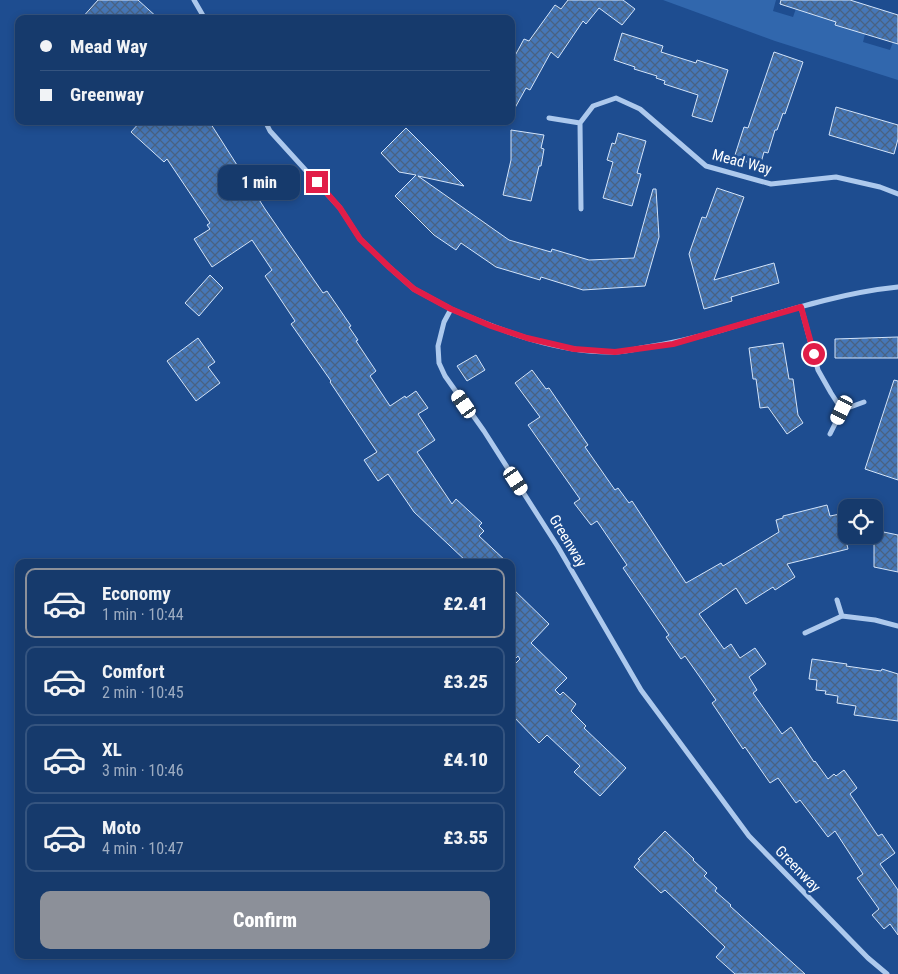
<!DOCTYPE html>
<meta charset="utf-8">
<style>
:root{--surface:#163a6c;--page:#234574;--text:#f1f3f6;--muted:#9eadc2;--line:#35547f;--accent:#8c9099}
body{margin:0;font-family:"Roboto Condensed",sans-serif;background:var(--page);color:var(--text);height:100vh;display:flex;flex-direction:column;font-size:19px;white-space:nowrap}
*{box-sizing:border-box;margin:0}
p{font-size:16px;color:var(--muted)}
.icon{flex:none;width:28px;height:28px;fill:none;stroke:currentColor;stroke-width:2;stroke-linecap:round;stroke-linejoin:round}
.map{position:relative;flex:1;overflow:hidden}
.drawer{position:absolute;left:15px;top:559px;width:500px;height:400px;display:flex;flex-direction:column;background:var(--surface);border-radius:10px;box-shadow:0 2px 8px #0003,0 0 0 1px var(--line)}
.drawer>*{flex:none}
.top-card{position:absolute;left:15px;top:15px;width:500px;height:110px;border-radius:10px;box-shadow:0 2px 8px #0003,0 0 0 1px var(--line);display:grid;align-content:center;height:110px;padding:0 25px;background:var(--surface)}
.controls{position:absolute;left:838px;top:499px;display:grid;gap:10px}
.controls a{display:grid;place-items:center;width:45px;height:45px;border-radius:10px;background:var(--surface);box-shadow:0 2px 8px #0003,0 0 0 1px var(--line);font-size:25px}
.end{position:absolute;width:22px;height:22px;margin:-11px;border:6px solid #e11d48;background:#fff;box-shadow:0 0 0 2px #fff}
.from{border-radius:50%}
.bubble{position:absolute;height:35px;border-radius:10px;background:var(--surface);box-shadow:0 2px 8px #0003,0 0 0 1px var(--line);font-size:16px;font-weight:800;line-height:35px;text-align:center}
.car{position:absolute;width:15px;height:30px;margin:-15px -8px;border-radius:6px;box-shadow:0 0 4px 1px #0007;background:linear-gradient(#fff 24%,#345 0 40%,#fff 0 76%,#345 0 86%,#fff 0)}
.top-card b{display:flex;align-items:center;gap:18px;height:48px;font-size:19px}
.top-card b+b{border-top:1px solid var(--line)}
.top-card i{width:12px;height:12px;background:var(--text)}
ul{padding:9px 0 0;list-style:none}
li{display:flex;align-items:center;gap:15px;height:70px;margin:0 10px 8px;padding:0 15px;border:2px solid var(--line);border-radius:10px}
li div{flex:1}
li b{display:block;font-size:19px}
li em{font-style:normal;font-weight:800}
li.active{border-color:var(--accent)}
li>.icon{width:45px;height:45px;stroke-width:1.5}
.button{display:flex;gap:10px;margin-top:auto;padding:10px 25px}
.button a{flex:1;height:58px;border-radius:10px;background:var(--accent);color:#fff;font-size:20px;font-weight:800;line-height:58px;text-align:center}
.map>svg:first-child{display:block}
.garden{fill:#3167ad}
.building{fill:url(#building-cross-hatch);stroke:#d3e4fa}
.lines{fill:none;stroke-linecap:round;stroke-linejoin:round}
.minor{stroke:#adc9ed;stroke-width:5}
.route{stroke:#e11d48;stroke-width:6}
.labels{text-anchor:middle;stroke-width:5;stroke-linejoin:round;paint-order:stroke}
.street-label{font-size:15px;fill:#fff;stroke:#1e4d90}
</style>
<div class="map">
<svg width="898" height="974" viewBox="0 0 898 974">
<defs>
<pattern id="building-cross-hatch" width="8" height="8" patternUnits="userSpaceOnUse" patternTransform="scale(1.25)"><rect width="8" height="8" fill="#4677b7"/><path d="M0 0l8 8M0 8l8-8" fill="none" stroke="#496282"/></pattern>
</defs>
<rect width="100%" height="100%" fill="#1e4d90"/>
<path class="garden" d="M663,0H776L773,11L793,17L799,0H803L800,10L828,19L834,0L865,34L863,42L890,50L893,42L898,44V80L775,41Z"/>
<path class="building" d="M98,0H138L159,19H81Z
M568,0H623L635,9L622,25L599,8L586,24L583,21L558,58L551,52L530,90L526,88L511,115V63L524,39L529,41L555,5L561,9Z
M781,0H850L898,15V44L835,25L836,22L780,4Z
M622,33L663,46L661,52L696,63L697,60L728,70L712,122L692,116L698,95L664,84L665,81L656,78L657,76L634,69L635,67L614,60Z
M774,52L803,62L785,114L783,113L777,130H775L768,153L764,152L760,166L734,158L744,127L748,128Z
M836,107L898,125V139L894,154L829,135Z
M141,121H209L265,209L323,293L327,291L351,326L349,327L358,340L356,341L376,371L370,376L390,406L405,396L406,398L416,391L428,408L418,414L435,440L417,452L452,504L456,499L482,523L479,526L484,531L479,536L507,562H467L414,512L388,474L378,481L364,460L377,452L330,382L331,381L291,324L295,321L265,276L272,270L252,240L212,267L194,239L210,229L207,225L210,223L167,159L164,162L131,132Z
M406,128L464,186L418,176L509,240L551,252L552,249L589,260L634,258L653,189H656L659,237L645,286L583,290L541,277L540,280L496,267L461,243L456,250L434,235L395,196L416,175L399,172L381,153Z
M511,130L544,135L541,148L544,149L541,166H539L531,201L503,195L511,160Z
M618,133L646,141L637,173L641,174L632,206L603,198L613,162L607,160L612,143L615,144Z
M717,188L744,197L714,280L774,263L779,283L731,297L732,301L704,309L689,254L702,217L706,218Z
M210,275L223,288L199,316L185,303Z
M898,337V358H835V339Z
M198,338L215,362L208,367L220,383L196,401L167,361Z
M783,343L789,379H793L798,415L803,423L787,434L768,407L760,408L756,379H753L749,348Z
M476,355L485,370L467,381L457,366Z
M532,370L546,389L549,388L588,445L585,447L615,490L618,488L629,503L632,501L686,583L721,563L723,566L779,532L776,520L783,518V516L827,505L830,516L840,514L848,549L787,564L795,577L775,590L773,587L746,604L736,588L699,614L724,649L731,644L740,658L755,648L766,664L749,677L757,690L753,693L782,734L791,727L814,762L815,761L828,779L834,774L836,776L844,770L857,788L850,794L878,836L882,834L895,853L880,864L898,890V935L890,924L884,929L872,915L879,909L857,878L863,874L835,831L828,837L800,800L796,803L778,778L770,783L745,747L743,749L712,703L716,700L685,656L681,659L666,637L669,635L623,568L627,565L597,521L591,525L574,503L580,499L528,425L540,417L515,383Z
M894,380L898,381V480L865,469Z
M874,530L898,535V572L874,567Z
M511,587L549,624L531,643L567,678L555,690L560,695L563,692L576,704L571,711L586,726L584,728L626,768L600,796L574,772L580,766L547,735L539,743L511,714V668L520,659L518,656L511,663Z
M812,659L847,664L846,666L881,671L882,669L898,674V721L854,715L856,706L837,703L838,696L825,694L826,691L816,690L817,680L809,679Z
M665,831L694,859L693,860L707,873L704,876L717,888L715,891L731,905L730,906L805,974H735L716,957L725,947L665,890L661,893L634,867L640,860L638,859Z"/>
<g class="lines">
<path class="minor" d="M194,0L205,19
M549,118L580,123
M265,121L270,131L340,208L360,239L389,267L414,289L451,309L444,322L438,346L439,363L445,376L484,431L558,547L641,690L749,836L868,958L887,974
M581,209L580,123L593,106L616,98L640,109L706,166L771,184L836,177L880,187L898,194
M801,307L818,370L831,393L842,410
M451,309C502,331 557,353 614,352C623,352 632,350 641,348C669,344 695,338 722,330C780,313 838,293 898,287
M830,434L842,410L864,402
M837,600L842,616
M805,633L842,616L875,620L898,626"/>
</g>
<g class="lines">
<path class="route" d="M317,182L340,208L360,239L389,267L414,289L451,309L491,326L527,338L574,349L615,352L673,344L801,307L814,354"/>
</g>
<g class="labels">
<g class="street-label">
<text transform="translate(742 162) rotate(15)" y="5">Mead Way</text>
<text transform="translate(568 541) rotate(59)" y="5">Greenway</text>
<text transform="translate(798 869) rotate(46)" y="5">Greenway</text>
</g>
</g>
</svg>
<div class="controls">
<a><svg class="icon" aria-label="locate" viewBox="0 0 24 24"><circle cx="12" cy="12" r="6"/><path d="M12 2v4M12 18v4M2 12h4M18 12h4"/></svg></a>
</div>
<i class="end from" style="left:814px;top:354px"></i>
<i class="end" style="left:317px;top:182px"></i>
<div class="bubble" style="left:218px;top:165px;width:82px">1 min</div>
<i class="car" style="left:464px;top:404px;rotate:325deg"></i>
<i class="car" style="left:842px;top:410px;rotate:206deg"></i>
<i class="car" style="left:516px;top:481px;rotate:147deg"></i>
<div class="top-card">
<b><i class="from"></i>Mead Way</b>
<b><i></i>Greenway</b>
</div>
<section class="drawer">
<ul>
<li class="active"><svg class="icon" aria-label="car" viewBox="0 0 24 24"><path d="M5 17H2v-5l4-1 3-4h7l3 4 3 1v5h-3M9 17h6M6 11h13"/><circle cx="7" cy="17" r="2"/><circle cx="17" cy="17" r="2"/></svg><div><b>Economy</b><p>1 min · 10:44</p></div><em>£2.41</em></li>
<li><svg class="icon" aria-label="car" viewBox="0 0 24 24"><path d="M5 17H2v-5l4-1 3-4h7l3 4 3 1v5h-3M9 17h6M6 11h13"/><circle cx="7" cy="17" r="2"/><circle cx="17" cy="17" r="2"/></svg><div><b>Comfort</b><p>2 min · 10:45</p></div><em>£3.25</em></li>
<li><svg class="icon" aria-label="car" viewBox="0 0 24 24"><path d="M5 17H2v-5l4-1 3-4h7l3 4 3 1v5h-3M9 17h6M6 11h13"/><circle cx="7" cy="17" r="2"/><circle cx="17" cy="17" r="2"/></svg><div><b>XL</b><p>3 min · 10:46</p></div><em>£4.10</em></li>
<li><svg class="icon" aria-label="car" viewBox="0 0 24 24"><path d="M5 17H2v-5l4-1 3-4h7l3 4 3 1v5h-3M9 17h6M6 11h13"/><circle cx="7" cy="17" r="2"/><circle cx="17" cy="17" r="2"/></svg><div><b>Moto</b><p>4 min · 10:47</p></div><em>£3.55</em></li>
</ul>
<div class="button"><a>Confirm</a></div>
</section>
</div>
